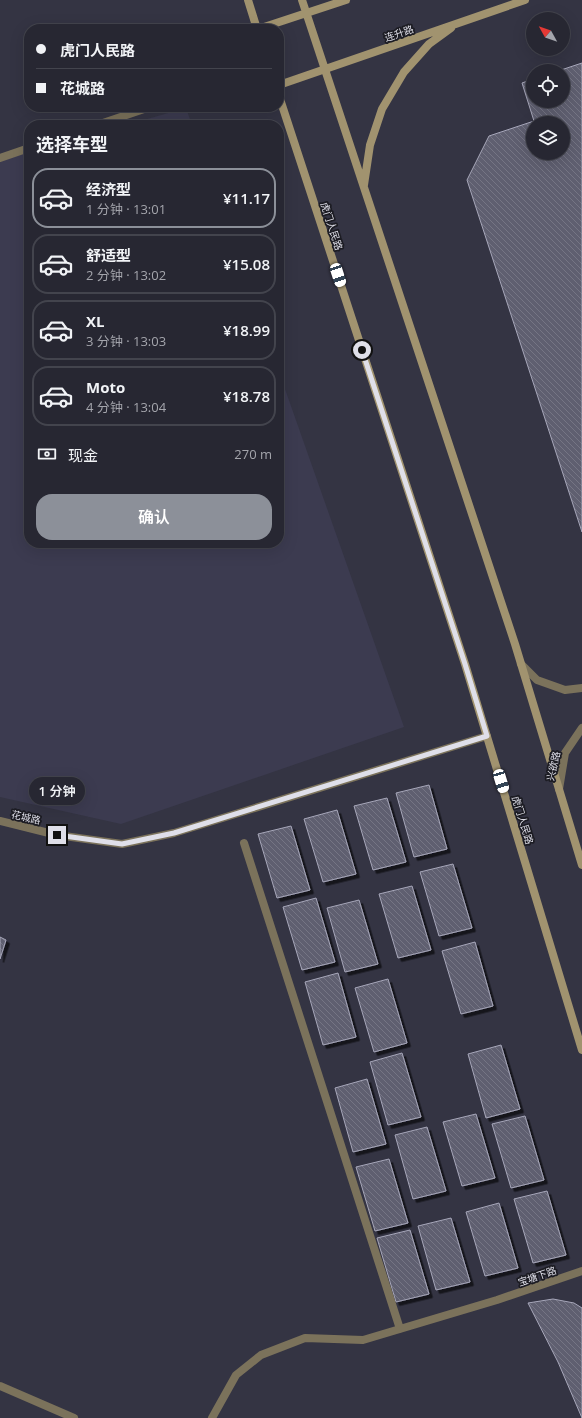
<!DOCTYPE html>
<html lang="zh">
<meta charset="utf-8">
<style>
:root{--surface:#272732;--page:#2f2f3a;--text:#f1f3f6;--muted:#a4a5ac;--line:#43444d;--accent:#8c9099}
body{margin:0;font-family:"Open Sans","Noto Sans SC",sans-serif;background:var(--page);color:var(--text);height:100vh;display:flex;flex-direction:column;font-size:15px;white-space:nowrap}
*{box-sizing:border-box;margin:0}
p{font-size:13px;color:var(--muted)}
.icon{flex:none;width:22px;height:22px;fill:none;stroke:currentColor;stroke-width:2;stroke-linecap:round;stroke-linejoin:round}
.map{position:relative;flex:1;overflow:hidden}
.sheet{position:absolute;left:24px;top:120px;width:260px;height:428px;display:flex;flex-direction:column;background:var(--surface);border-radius:16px;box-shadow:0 4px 16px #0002,0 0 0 1px var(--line)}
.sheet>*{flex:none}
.guide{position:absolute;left:24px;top:24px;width:260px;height:88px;border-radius:16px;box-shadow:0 4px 16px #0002,0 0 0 1px var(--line);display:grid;align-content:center;height:88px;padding:0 12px;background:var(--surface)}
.needle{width:26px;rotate:310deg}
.fabs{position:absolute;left:526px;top:12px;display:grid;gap:8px}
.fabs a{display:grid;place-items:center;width:44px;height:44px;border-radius:50%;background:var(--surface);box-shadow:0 4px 16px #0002,0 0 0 1px var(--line);font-size:20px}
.end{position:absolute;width:18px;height:18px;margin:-9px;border:5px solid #dfdfe9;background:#111;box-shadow:0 0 0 2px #111}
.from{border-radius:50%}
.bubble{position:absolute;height:28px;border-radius:14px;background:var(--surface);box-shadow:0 4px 16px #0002,0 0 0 1px var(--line);font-size:13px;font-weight:600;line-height:28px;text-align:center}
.car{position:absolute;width:12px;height:24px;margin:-12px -6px;border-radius:5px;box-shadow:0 0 3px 1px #0007;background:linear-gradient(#fff 24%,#345 0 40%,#fff 0 76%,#345 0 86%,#fff 0)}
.guide b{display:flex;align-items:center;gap:14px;height:38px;font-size:15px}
.guide b+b{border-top:1px solid var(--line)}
.guide i{width:10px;height:10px;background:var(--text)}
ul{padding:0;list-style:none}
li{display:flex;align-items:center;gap:12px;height:60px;margin:0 8px 6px;padding:0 4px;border:2px solid var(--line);border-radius:16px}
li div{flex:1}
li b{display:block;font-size:15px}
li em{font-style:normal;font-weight:600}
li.selected{border-color:var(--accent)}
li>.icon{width:36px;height:36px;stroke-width:1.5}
h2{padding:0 12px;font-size:18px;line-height:48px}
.pay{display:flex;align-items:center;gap:10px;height:44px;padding:0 12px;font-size:15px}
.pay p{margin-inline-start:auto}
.primary-button{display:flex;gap:8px;margin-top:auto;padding:8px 12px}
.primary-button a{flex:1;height:46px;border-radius:16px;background:var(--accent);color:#fff;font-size:16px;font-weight:600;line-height:46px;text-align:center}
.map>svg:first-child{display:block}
.built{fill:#3c3b50}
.building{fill:url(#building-back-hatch);stroke:#a7a7ba;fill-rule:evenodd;filter:url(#shadow)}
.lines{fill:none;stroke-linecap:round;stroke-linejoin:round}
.minor{stroke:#7b725b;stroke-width:8}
.secondary{stroke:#a1936f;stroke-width:8}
.route{stroke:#dfdfe9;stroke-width:5}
.labels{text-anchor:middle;stroke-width:3.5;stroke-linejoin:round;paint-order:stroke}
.street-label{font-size:10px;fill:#dfdfe9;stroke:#1c1c23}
</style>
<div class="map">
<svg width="582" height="1418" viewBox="0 0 582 1418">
<defs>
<pattern id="building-back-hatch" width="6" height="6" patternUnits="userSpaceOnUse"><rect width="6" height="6" fill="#5e5e6f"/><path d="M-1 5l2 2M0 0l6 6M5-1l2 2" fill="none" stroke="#757584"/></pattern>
<filter id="shadow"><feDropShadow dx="3.5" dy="3.5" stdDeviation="0" flood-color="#0009"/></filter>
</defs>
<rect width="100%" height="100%" fill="#343443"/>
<path class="built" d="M186,108L192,125H126Z
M29,152V543H279V372L404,727L121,824L0,797V160Z"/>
<path class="building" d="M582,63V532L467,180L489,136L534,121L522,83L533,79V101H563V71H558ZM533,123H563V153H533Z
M429,785L447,849L414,857L396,793Z
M387,798L406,862L373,870L354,806Z
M337,810L356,874L323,882L304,819Z
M291,826L310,890L277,898L258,834Z
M453,864L472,928L439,936L420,872Z
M412,886L431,950L398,958L379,894Z
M316,898L335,962L302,970L283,907Z
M359,900L378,964L345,972L327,908Z
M0,937L6,940L0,959Z
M475,942L493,1006L461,1014L442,951Z
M338,973L356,1037L323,1045L305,982Z
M388,979L407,1043L374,1052L355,988Z
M501,1045L520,1109L486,1118L468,1054Z
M402,1053L421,1117L388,1125L370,1062Z
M367,1079L386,1144L353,1152L335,1088Z
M476,1114L495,1178L462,1186L443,1122Z
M525,1116L544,1180L511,1188L492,1124Z
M427,1127L446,1191L413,1199L395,1135Z
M389,1159L408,1223L375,1231L356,1167Z
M547,1191L566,1255L533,1263L514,1199Z
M499,1203L518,1268L485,1276L466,1212Z
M451,1218L470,1282L436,1290L418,1226Z
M410,1230L429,1294L396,1302L377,1238Z
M553,1299L574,1303L582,1308V1418L558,1362L528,1303Z"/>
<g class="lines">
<path class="minor" d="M97,125L150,107
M0,158L29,148
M521,664L537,680L565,690L582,688
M559,789L565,753L582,728
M0,821L57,835L122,844L174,833L487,736
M244,843L400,1329
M0,1386L74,1418
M212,1418L236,1375L261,1355L305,1338L363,1340L497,1300L582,1271"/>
<path class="secondary" d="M248,0L257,29
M302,0L515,644L582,865
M258,29L346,0
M279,85L525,0
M279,96L465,664L582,1050
M364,185L370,145L382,109L404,72L429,44L451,28"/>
</g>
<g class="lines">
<path class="route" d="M57,835L122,844L174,833L487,736L465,664L362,350"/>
</g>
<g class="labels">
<g class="street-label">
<text transform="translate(399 33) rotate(-19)" y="4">连升路</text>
<text transform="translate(332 226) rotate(72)" y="4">虎门人民路</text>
<text transform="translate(553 766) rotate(-77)" y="4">兴欲路</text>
<text transform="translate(26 817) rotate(13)" y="4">花城路</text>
<text transform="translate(523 820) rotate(73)" y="4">虎门人民路</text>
<text transform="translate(537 1276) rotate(-19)" y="4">宝塘下路</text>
</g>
</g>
</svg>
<div class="fabs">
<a><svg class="needle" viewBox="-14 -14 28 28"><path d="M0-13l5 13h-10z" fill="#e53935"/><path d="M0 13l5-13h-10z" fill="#a4a5ac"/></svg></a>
<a><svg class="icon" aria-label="locate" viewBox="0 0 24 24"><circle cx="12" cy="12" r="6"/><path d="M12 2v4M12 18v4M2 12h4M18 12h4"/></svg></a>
<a><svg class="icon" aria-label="layers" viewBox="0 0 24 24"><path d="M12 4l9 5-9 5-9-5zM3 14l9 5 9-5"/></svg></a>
</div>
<i class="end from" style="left:362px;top:350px"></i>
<i class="end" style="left:57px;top:835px"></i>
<div class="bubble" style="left:29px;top:777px;width:56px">1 分钟</div>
<i class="car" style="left:338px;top:275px;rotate:162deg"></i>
<i class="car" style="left:501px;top:781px;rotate:163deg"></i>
<div class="guide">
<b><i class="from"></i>虎门人民路</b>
<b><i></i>花城路</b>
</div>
<section class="sheet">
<h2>选择车型</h2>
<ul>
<li class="selected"><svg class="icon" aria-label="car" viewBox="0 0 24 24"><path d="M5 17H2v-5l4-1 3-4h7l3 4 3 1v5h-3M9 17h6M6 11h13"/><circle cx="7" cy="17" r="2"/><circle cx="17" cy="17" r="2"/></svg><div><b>经济型</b><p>1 分钟 · 13:01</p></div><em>¥11.17</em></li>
<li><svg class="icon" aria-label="car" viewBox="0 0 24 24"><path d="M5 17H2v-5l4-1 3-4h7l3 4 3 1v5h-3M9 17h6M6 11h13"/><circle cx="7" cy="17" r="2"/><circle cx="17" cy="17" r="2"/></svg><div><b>舒适型</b><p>2 分钟 · 13:02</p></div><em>¥15.08</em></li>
<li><svg class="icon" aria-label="car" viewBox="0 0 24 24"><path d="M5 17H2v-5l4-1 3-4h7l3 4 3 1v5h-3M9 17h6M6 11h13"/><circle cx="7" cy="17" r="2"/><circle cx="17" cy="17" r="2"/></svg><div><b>XL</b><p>3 分钟 · 13:03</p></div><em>¥18.99</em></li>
<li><svg class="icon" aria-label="car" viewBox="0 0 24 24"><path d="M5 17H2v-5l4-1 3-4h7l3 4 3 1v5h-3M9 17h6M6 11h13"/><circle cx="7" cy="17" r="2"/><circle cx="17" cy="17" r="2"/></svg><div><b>Moto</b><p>4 分钟 · 13:04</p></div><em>¥18.78</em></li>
</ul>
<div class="pay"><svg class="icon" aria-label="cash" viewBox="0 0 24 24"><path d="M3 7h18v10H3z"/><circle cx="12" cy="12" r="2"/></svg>现金<p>270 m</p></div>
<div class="primary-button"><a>确认</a></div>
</section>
</div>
